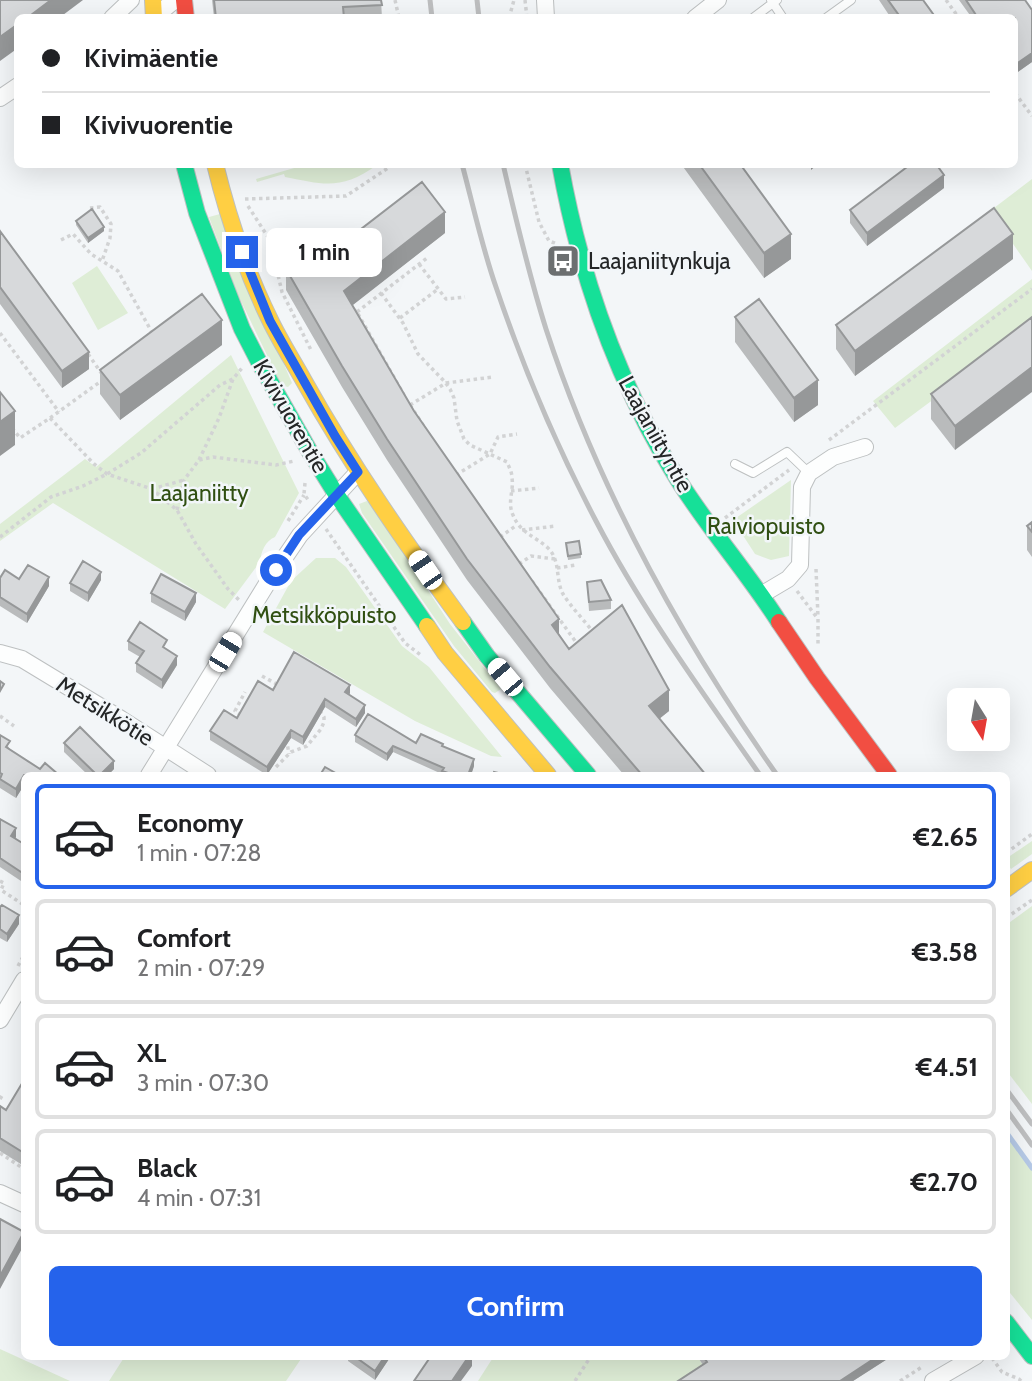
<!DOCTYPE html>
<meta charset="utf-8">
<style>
:root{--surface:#fff;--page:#f2f2f2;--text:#202124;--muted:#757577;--line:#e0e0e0;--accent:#2563eb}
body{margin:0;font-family:Cabin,sans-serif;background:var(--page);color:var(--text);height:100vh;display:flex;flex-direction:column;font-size:26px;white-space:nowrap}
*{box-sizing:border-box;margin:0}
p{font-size:23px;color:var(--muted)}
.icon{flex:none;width:38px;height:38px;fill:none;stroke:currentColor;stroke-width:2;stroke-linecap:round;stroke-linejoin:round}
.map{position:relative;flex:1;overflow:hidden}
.panel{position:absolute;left:21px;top:772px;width:989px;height:588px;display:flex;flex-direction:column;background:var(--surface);border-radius:10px;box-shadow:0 7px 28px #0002}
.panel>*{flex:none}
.hud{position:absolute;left:14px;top:14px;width:1004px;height:154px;border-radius:10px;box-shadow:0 7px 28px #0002;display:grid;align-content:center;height:154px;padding:0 28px;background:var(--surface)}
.needle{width:46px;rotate:169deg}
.controls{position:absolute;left:947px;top:688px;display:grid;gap:14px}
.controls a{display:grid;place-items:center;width:63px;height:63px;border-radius:10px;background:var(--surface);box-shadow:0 7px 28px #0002;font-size:35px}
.end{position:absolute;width:32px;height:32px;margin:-16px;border:9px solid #2563eb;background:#fff;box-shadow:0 0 0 4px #fff}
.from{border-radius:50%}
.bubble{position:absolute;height:49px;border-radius:10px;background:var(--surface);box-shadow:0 7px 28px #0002;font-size:23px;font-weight:700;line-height:49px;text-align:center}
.car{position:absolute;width:21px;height:42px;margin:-21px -10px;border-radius:9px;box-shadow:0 0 5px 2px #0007;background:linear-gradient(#fff 24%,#345 0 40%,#fff 0 76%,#345 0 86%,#fff 0)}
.hud b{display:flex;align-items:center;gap:24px;height:66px;font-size:26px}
.hud b+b{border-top:2px solid var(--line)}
.hud i{width:18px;height:18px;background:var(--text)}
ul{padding:12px 0 0;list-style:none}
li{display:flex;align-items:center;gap:21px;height:105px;margin:0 14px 10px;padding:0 14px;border:4px solid var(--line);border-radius:10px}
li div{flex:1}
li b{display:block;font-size:26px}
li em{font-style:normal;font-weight:700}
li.active{border-color:var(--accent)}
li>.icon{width:63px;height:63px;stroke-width:1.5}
.primary-button{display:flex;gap:14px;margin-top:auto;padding:14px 28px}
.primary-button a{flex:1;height:80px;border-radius:10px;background:var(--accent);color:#fff;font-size:28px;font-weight:700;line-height:80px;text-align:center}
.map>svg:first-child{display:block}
.green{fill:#deedd6}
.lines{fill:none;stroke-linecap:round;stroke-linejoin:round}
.stream{stroke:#b5c9e6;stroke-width:5}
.lane-casing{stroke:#bdc0c1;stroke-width:10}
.street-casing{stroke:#bdc0c1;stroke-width:18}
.fast-casing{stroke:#bdc0c1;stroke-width:18}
.slow-casing{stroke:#bdc0c1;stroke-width:18}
.jam-casing{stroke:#bdc0c1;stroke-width:18}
.path{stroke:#d2d3d4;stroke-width:3.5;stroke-dasharray:3.5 3.5;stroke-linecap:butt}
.lane{stroke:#fdfefe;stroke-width:8}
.street{stroke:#fdfefe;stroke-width:16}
.fast{stroke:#16e098;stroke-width:16}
.slow{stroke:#ffcf43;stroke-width:16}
.jam{stroke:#f24e42;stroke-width:16}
.rail{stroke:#bebfc0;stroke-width:5}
.wall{fill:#b9bbbc}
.shaded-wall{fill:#969899}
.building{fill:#d7d9db;stroke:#969899;stroke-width:2}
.route{stroke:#2563eb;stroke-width:9}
.labels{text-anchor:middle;stroke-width:5;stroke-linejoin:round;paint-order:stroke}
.poi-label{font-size:23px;fill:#242627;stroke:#f2f6f9;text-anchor:start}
.street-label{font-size:23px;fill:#242627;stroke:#f2f6f9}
.park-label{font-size:23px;fill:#304f12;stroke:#f2f6f9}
</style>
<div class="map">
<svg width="1032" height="1381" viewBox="0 0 1032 1381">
<rect width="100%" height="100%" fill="#f3f6f8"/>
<path class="green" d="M308,164H377V165C342,190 325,185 285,177L284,174L257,182L256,179Z
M1032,179V271L990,211Z
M220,214L292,383L288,387L284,386L280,382L238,295L209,217Z
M97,266L128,313L98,330L72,283Z
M1032,279V326L895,428L873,401Z
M231,355L299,493L275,537C265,541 261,552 260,562L225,609L53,503L0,541V524L85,459L96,467Z
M791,480L789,556L771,560L755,554L733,520Z
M367,501L374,507L450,624L501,689L495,693L492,692L454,646L362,513L359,504Z
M316,558H335L346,567L402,646L429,667L502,757L491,756L415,721L263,632L291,581Z
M1032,841V854L1011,869L1006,862L1007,858Z
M1032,906V1104L1006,1070V925Z
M1006,1134L1032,1168V1320L1006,1288Z
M0,1349L70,1381H0Z
M125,1356H303L286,1381H109Z
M494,1356H697L707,1371L691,1381H478Z"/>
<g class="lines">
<path class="stream" d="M1006,1132L1032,1168"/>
<defs>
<path id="lane" d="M771,0L783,18
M753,18L777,0
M826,18L851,0
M735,464L753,473L787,452L809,473"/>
<path id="street" d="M545,0L546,18
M112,18L131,0
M153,18L175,0
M695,18L718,0
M0,98L18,86
M761,595L788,579L800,565L802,487L809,473L833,457L865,447
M0,653L22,659L121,719L208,775
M149,775L268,582L300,535L358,472
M0,1020L24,980
M0,1193L24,1204
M933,1381L976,1356"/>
<path id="fast" d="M184,164L197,213L242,329L260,364L310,452L336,494L427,626
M560,164C580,275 617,382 677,478C708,528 748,573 779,622
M463,622L487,656L588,775
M1006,1322L1032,1356"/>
<path id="slow" d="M153,0L154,18
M215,164C228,217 246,271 270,320C280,341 293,361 304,381C351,465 406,544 463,622
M427,626L445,653L548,775
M1006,889L1032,870"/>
<path id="jam" d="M184,0L186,18
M779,622L817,678L889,775"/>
</defs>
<use href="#lane" class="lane-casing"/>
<use href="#street" class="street-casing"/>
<use href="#fast" class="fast-casing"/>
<use href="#slow" class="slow-casing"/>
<use href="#jam" class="jam-casing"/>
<path class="path" d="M395,0L399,18
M525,0L527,18
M946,0L959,18
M509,18L514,0
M1015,93L1032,116
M525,164L539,222L549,241L557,244
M245,199L346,196L394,164
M248,206L268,237L271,245L282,292L312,352
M90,208L100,207L111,224L110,238L102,261
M61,240L73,234L91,254L118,271L154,336
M419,264L446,299L465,297
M381,293L403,323L418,354L445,382L450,389L454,398L457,421L464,439L470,445L507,462C509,467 512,472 512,478C514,491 507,502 513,515C520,533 535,536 548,548C561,561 555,579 563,594C571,607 584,620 593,632
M353,309L357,312L404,395
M357,312L427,258
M400,318L438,289
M0,333L59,412
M88,354L102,374
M410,405L425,428
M410,405L446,383L493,377
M50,418L94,464L107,474L152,489L177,510L196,544L228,589L240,601
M12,428L20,438L50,418L104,379
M829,440L1032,289
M199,460L219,418L233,379L242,368
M456,475L490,454L498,437L517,434
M305,483L304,494L309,501
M152,489L184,480
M511,491L539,488
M177,510L184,480L199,460L213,457L276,465L294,461
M725,518L789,470
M288,521L304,495
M326,529L405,643L422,656
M522,530L556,526
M0,537L51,497L83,486L107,474L141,453L220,385L233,379
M500,537L517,525
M519,564L531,556L555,559
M557,568L576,565
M816,569L818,617
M532,581L578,645
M797,591L818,619V646
M262,676L280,686
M241,715L235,711L245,692
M0,716L14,726
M284,741L287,743L289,754
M276,767L291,752L307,746L321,729L324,722V717L319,710
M1006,853L1032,834
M0,881L4,883L1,890L24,905
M1006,918L1032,900
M18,966L24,955
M0,1099L3,1094
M0,1153L24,1169
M992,1358L1002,1372L1019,1379L1021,1381
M575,1381L591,1356
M900,1381L922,1367"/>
<use href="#lane" class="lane"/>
<use href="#street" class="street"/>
<use href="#fast" class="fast"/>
<use href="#slow" class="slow"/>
<use href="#jam" class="jam"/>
<path class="rail" d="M430,0L432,18
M477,0L479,18
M462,164C473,205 482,247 496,287C523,367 557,447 596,521C643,611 703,693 760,775
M503,164C516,220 529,275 546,329C598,489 681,638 777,775
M1006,1089L1032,1124
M1006,1109L1032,1145"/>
</g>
<path class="wall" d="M212,0H381L382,18H214Z
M879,0H923L936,18H891Z
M959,0H1025L1032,10V62L1015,74V18H972Z
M681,164H740L791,259L764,278Z
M944,188L867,246L850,223V210Z
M76,221L104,231L88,243L76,225Z
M0,231L89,369L62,388L0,304Z
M445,233L352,305L414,411L569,649L669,711L659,719L706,775H624L550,688L467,580L387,460L342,387L286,290V269L304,273Z
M1013,259L855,376L836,349V325Z
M735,317L818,405L794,422L735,342Z
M1032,317L955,450L931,419V394Z
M222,345L120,420L100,394V370Z
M1032,522V557L1027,550V526Z
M566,543L581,554V558L568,560Z
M0,578L19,579L49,586L27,623L0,606Z
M101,580L88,602L70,591V583Z
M587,582L611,600V609L589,611Z
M151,593L196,602L185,621L151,602Z
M128,641L167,649L177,665L162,689L136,672V663L140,657L128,650Z
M273,690L350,693L349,695L365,713L356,727L325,707L303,745L291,738L267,775L210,740V731L237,718Z
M0,735L10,749L40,769L59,775H24V785L16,798L0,788Z
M355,735L443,747L474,766L471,775H442V774L393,752L387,761L355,742Z
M64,743L114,769L108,775H88L64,752Z
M0,819L16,837L15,839L24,844V883L0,867Z
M0,907L19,924L7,942L0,938Z
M24,1080V1166L0,1151V1106L6,1110Z
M348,1356H391L375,1380L348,1361Z
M697,1356H892L853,1381L703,1365Z"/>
<path class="shaded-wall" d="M51,0H83L59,18H27Z
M18,24V48L0,61V37Z
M1032,53V62L1015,74V65Z
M811,164H818L811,170Z
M944,175V188L867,246V233Z
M445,212V233L344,312V291Z
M104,227V231L88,243V238Z
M791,234V259L764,278V253Z
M1013,234V259L855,376V351Z
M222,320V345L120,420V395Z
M89,352V369L62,388V371Z
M1032,367V392L955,450V426Z
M818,380V405L794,422V398Z
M15,411V445L0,456V422Z
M101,572V580L88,602V593Z
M49,577V586L27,623V614Z
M196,593V602L185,621V612Z
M559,619V640L552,625Z
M177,656V665L162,689V680Z
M350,685V693L345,701V692Z
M669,690V711L649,727V706Z
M325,699V707L303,745V737Z
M365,705V713L356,727V719Z
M291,730V738L267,775V767Z
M393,746V752L387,761V754Z
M474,759V766L471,775H468Z
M114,761V769L108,775H100Z
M24,776V785L16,798V789Z
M16,828V837L11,845V836Z
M19,915V924L7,942V934Z
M24,1232V1245L0,1289V1276Z
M385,1356H391L375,1380V1371Z
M469,1356H472V1366L461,1381H452Z
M878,1356H892L853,1381H840Z"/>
<path class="building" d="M0,0H51L27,18H18V24L0,37Z
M214,0H381L382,5L343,7L344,18H216Z
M888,0H923L936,18H901Z
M966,0H1025L1032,10V53L1015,65V18H978Z
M699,164H740L791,234L764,253Z
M911,164H936L944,175L867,233L850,210Z
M422,182L445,212L344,291L414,411L559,619L552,625L569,649L622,605L669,690L649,706L706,775H642L550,667L467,559L387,439L342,366L286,269L304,273Z
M994,208L1013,234L855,351L836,325Z
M92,209L104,227L88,238L76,221Z
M0,231L89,352L62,371L0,287Z
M202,294L222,320L120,395L100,370Z
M759,299L818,380L794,398L735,317Z
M1032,317V367L955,426L931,394Z
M0,392L15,411L0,422Z
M1032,522V532L1027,526Z
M579,541L581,554L568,556L566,543Z
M83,561L101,572L88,593L70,583Z
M28,565L49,577L27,614L0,597V578L5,570L19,579Z
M161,574L196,593L185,612L151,593Z
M601,580L611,600L589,602L587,582Z
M140,622L167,640L163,647L177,656L162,680L136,663L144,651L128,641Z
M294,652L350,685L345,692L365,705L356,719L325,699L303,737L291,730L267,767L210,731L224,710L237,718L258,681L273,690Z
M0,681L4,684L0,691Z
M368,714L416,743L421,734L443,744L442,746L474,759L468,775H454L442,771L444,768L393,746L387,754L355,735Z
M80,727L114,761L100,775H97L64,743Z
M0,735L10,741L6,747L40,769L45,763L59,775H24L16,789L0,779L2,774L0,773Z
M325,767L339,775H320Z
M494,772L507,775H493Z
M0,819L16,828L11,836L24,844V874L0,858Z
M2,905L19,915L7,934L0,929V907Z
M24,1080V1153L0,1138V1106L6,1110Z
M0,1219L24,1232L0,1276Z
M354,1356H385L375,1371Z
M431,1356H469L452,1381H414Z
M703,1356H878L840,1381H678L707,1362Z"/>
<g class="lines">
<path class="route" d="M242,252L270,321L335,436L358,472L299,535L276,570"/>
</g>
<defs>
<symbol id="bus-square" viewBox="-11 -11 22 22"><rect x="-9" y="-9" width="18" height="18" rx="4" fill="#6c6f70" stroke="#f2f6f9"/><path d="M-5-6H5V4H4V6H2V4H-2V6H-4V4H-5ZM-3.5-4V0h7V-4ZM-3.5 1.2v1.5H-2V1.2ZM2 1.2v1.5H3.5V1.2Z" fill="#fff"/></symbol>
</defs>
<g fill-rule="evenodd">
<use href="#bus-square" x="544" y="242" width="38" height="38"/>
</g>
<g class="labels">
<g class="poi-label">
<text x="588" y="269">Laajaniitynkuja</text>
</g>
<g class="street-label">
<text transform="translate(291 416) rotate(60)" y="8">Kivivuorentie</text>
<text transform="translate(656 434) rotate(61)" y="8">Laajaniityntie</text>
<text transform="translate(105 711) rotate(32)" y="8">Metsikkötie</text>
</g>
<g class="park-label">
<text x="199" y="501">Laajaniitty</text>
<text x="766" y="534">Raiviopuisto</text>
<text x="324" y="623">Metsikköpuisto</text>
</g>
</g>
</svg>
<div class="controls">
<a><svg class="needle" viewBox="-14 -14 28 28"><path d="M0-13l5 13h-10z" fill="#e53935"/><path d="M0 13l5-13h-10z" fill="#757577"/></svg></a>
</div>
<i class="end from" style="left:276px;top:570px"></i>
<i class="end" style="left:242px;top:252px"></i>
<div class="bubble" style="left:266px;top:228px;width:116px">1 min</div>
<i class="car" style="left:425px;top:570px;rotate:326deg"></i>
<i class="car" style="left:225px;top:652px;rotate:31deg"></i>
<i class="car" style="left:505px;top:677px;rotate:320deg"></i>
<div class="hud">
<b><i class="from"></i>Kivimäentie</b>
<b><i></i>Kivivuorentie</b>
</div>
<section class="panel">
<ul>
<li class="active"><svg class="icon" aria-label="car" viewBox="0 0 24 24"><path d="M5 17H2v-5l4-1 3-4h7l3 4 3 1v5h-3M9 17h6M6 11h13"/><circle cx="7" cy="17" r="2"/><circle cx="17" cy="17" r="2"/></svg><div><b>Economy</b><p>1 min · 07:28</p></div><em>€2.65</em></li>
<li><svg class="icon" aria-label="car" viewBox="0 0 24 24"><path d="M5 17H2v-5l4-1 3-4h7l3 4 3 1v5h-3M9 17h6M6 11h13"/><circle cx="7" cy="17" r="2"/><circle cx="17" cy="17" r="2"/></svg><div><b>Comfort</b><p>2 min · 07:29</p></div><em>€3.58</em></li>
<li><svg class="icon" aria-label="car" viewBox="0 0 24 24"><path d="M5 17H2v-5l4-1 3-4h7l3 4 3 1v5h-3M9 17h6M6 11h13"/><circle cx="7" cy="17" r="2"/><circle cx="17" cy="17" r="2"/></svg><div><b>XL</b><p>3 min · 07:30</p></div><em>€4.51</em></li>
<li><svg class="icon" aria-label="car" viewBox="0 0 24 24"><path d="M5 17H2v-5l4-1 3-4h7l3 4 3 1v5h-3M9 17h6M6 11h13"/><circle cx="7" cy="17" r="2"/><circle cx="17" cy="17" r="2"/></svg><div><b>Black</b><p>4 min · 07:31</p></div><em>€2.70</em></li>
</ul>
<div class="primary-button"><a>Confirm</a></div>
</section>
</div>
